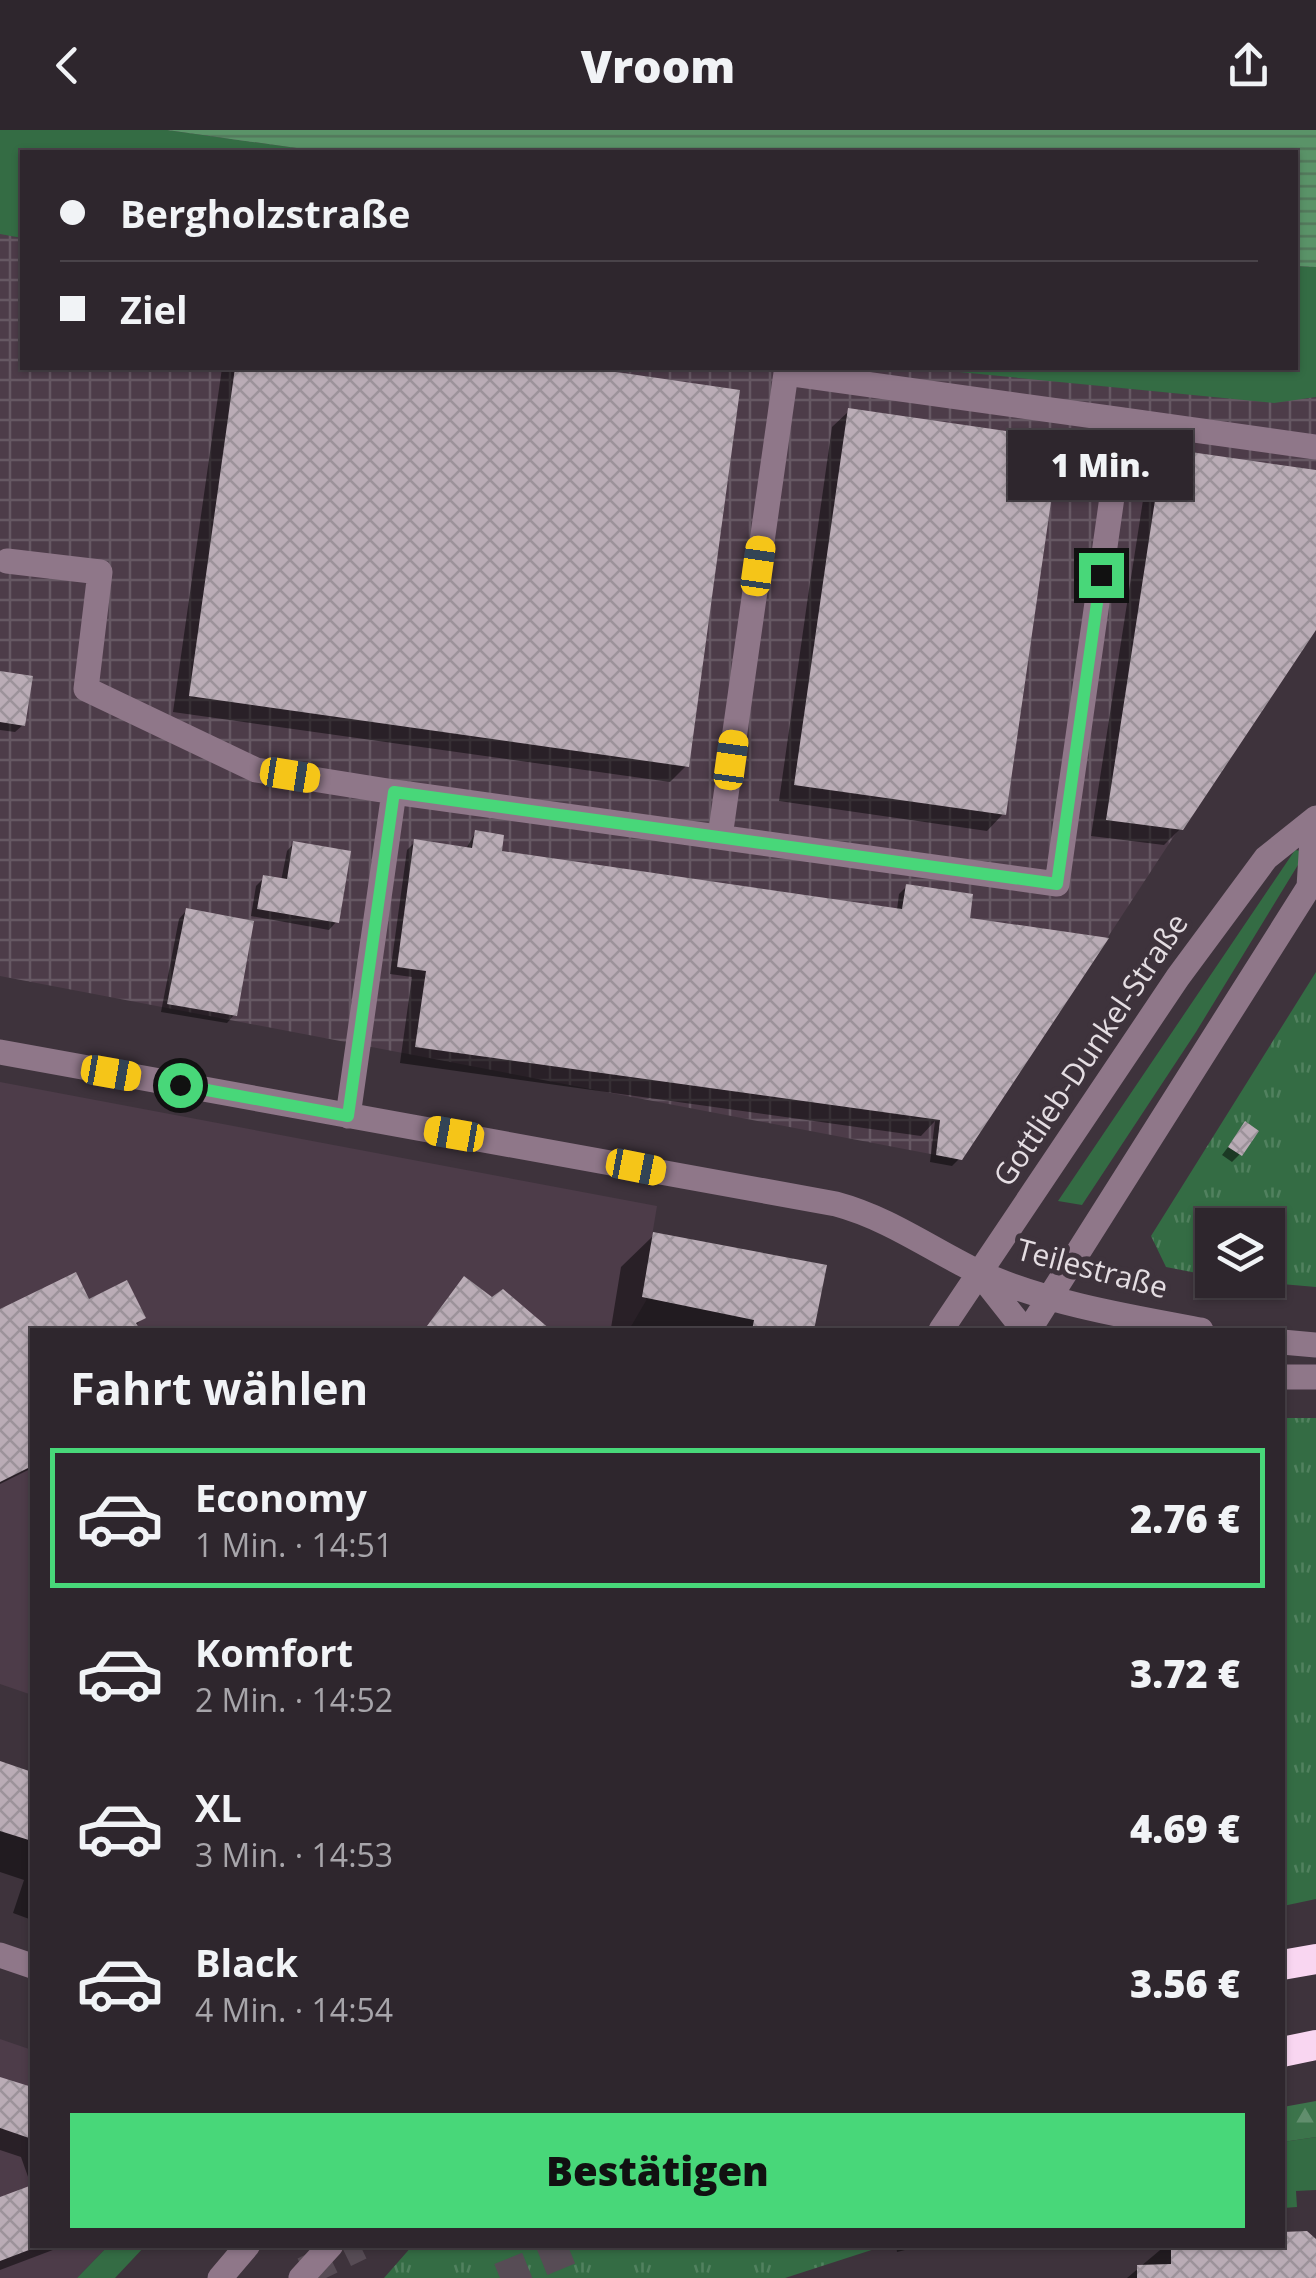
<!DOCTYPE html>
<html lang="de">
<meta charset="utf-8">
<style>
:root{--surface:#2e262d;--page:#362e35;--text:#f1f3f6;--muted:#a7a5aa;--line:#494349;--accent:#48d779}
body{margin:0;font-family:"Open Sans",sans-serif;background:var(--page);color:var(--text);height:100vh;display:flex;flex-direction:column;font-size:38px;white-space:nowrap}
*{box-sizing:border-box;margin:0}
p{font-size:32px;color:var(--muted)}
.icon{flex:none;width:55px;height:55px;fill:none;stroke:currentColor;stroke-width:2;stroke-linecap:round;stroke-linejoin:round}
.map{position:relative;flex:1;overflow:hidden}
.drawer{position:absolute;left:30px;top:1198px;width:1255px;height:920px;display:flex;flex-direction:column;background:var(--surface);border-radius:0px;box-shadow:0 2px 8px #0004,0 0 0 2px var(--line)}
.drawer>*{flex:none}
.guide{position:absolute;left:20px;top:20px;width:1278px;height:220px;border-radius:0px;box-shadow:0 2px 8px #0004,0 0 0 2px var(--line);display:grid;align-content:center;height:220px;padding:0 40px;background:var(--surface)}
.tools{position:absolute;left:1195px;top:1078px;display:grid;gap:20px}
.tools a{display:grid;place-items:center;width:90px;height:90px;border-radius:0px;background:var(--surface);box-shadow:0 2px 8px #0004,0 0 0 2px var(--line);font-size:50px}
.end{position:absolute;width:45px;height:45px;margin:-22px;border:12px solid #48d779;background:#111;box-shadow:0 0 0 5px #111}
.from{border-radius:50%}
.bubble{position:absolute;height:70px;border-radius:0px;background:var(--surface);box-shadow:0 2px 8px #0004,0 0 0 2px var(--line);font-size:32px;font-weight:800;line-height:70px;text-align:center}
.car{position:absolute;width:30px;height:60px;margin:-30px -15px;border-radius:12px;box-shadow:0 0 8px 2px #0007;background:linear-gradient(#f5c518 24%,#345 0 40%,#f5c518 0 76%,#345 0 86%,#f5c518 0)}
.guide b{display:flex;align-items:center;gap:35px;height:95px;font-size:38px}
.guide b+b{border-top:2px solid var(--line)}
.guide i{width:25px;height:25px;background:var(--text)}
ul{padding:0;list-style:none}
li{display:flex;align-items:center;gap:30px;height:140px;margin:0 20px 15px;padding:0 20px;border:5px solid transparent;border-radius:0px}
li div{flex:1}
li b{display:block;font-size:38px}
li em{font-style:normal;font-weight:800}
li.active{border-color:var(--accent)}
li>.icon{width:90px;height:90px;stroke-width:1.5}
h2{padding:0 40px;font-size:45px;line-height:120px}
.button{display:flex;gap:20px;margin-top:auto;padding:20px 40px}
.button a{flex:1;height:115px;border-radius:0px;background:var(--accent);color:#111;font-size:40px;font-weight:800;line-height:115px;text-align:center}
header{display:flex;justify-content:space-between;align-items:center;height:130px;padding:0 40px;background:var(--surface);font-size:45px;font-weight:800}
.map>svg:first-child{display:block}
.built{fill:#4d3c49}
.industrial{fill:url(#industrial-grid);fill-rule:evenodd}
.grass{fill:#346c44}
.forest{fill:url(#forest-firs)}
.park{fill:url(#park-tufts)}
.water{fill:url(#water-rules)}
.shadow{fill:#0007}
.building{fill:url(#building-cross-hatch)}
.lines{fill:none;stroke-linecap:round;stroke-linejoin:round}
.highway-tunnel{stroke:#574c55;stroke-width:30;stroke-dasharray:30 15;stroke-linecap:butt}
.minor{stroke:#8f7789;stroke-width:25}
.highway{stroke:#f9d6f1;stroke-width:30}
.route{stroke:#48d779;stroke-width:12}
.labels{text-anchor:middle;stroke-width:10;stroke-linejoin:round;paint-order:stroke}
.street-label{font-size:30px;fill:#e4dde2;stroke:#3e333c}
</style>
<header><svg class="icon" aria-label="back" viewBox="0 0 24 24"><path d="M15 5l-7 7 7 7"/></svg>Vroom<svg class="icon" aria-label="share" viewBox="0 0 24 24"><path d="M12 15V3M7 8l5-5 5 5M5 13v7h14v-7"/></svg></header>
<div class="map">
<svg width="1316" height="2148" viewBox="0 0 1316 2148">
<defs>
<pattern id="industrial-grid" width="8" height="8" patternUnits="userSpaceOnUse" patternTransform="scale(2.5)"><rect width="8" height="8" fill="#4d3c49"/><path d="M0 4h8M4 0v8" fill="none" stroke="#665863"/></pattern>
<pattern id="forest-firs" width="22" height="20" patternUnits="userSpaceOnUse" patternTransform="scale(2.5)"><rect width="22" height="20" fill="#3c744b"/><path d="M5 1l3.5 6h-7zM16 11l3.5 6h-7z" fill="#618e6d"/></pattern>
<pattern id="park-tufts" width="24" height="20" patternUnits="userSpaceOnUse" patternTransform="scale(2.5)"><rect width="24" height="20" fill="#346c44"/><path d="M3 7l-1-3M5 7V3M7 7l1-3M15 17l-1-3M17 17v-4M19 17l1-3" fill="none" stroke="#51815f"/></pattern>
<pattern id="water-rules" width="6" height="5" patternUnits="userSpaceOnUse" patternTransform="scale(2.5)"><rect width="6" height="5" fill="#5a9368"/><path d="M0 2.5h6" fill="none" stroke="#52775b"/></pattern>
<pattern id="building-cross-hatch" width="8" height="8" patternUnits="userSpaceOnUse" patternTransform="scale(2.5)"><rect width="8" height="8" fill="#baacb6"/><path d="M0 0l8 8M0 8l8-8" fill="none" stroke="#9c929a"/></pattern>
</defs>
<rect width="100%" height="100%" fill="#3e333c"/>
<path class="built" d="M0,952L657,1076L642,1166L647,1169L629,1200H32V1565L0,1554Z
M0,1909L32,1920V2115H109L77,2148H0Z"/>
<path class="industrial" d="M0,0H1316V489L962,1030L0,846ZM22,22H1295V238H22Z"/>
<path class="grass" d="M0,0H167L325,22H22V108L0,104Z
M1295,136L1316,137V267L1274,273L918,238H1295Z
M1295,720L1301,721V730L1196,902L1082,1075L1058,1071Z
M1316,2007V2060L1296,2061L1297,2077L1283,2078V2012Z
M109,2115H146L115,2148H77Z"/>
<path class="forest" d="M1316,1971V2007L1283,2012V1977Z"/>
<path class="park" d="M1316,842V1157L1235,1150H1268V1095H1212V1146L1166,1137L1151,1106Z
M1283,1288H1316V1769L1283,1776Z
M413,2115H887L785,2148H384Z"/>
<path class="water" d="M167,0H1316V137L1295,136V22H325Z"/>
<path class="shadow" d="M222,238H567L737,262L687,635L670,652L173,582Z
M849,281L1003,684L987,701L779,671L832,297Z
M1164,321L1316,342V495L1181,698L1164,715L1091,706L1148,338Z
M0,544L23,595L15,602L0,600Z
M475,703L496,723L897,780L899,764L906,757L960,1028L952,1036L930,1032L935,991L921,1006L400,933L412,847L390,844L407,720L415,712L466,719Z
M294,713L336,792L329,800L251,786L256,756L264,748L281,751L287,721Z
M186,781L234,885L227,893L161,882L179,789Z
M1245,995L1240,1024L1232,1032L1222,1025Z
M654,1105L811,1200L611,1198L621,1137Z
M88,1172L143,1188L135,1196L137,1200H32V1338L0,1354V1182Z
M0,1634L32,1644V1790L13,1783L24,1750L0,1742Z
M0,1949L32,1960V2058L21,2027L0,2020Z
M32,2058V2115H66L0,2140V2069Z
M896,2115H925L897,2122Z
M1166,2115H1282L1316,2148H1127Z"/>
<path class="building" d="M235,238H589L740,260L689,637L189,566Z
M848,278L1060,309L1006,685L794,655Z
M1163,318L1316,340V500L1183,700L1106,690Z
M0,541L33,546L25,596L0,592Z
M475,700L504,705L502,721L902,779L906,754L973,764L970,788L1109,808L962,1030L936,1025L940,990L415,917L426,841L397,837L414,709L472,718Z
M293,711L351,721L339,793L257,779L263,745L287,749Z
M186,778L254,791L237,886L167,874Z
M1245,991L1259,1001L1242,1026L1228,1017Z
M653,1102L827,1135L814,1200H752L754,1190L642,1167Z
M76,1142L89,1169L127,1150L146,1188L136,1193L140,1200H32V1336L0,1352V1179Z
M464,1146L492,1167L503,1159L551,1200H424Z
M0,1631L32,1642V1711L0,1701Z
M0,1947L32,1957V2009L0,1998Z
M32,2055V2115H42L0,2131V2067Z
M1307,2101L1316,2109V2148H1137V2135L1171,2134V2115H1282V2102Z"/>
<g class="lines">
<path class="highway-tunnel" d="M304,2142L360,2115
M500,2148L581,2115"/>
<path class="minor" d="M1123,290L1316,317
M7,431L100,442L86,559L256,640L394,662
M0,922L836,1074C888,1088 929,1118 976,1141C1041,1172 1130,1187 1201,1200
M348,986L394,662L1057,754L1123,290L786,243L720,707
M979,1143L1024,1200
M941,1200L1178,847L1266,728L1316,688
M1029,1200L1309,757L1313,693
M1282,1212L1316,1215
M1282,1247H1316
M0,1825L32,1836
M220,2148L248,2115
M301,2148L331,2115"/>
<path class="highway" d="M1282,1835L1316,1829
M1282,1922L1316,1915"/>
</g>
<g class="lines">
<path class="route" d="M180,955L348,986L394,662L1057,754L1101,445"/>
</g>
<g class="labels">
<g class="street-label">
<text transform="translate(1091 920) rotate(-56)" y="10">Gottlieb-Dunkel-Straße</text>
<text transform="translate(1092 1139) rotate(15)" y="10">Teilestraße</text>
</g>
</g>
</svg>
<div class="tools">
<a><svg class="icon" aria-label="layers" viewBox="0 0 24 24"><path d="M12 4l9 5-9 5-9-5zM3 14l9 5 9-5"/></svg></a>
</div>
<i class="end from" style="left:180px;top:955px"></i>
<i class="end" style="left:1101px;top:445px"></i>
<div class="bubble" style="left:1008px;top:300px;width:185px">1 Min.</div>
<i class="car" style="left:758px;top:436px;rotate:8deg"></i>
<i class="car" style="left:731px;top:630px;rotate:8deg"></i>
<i class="car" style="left:290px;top:645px;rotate:99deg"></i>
<i class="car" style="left:111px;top:943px;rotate:100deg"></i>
<i class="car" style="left:454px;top:1004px;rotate:280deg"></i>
<i class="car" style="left:636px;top:1037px;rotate:101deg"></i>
<div class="guide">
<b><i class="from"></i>Bergholzstraße</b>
<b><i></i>Ziel</b>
</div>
<section class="drawer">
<h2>Fahrt wählen</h2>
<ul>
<li class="active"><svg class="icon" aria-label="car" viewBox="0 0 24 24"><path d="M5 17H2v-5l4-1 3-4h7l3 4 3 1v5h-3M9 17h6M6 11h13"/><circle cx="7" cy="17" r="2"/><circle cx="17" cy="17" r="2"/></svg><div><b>Economy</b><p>1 Min. · 14:51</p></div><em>2.76 €</em></li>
<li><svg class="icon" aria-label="car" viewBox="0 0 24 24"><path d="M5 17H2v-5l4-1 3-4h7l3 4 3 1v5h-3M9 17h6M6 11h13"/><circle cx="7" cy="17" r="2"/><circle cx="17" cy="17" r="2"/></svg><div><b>Komfort</b><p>2 Min. · 14:52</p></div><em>3.72 €</em></li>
<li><svg class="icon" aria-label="car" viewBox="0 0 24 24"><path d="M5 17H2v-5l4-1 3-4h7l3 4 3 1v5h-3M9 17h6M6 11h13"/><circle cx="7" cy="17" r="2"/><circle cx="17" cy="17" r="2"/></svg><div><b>XL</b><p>3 Min. · 14:53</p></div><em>4.69 €</em></li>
<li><svg class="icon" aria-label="car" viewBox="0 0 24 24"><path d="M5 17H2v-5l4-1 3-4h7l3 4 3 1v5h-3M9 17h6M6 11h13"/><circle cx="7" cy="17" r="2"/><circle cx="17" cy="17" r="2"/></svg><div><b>Black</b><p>4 Min. · 14:54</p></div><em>3.56 €</em></li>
</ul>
<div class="button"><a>Bestätigen</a></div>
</section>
</div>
